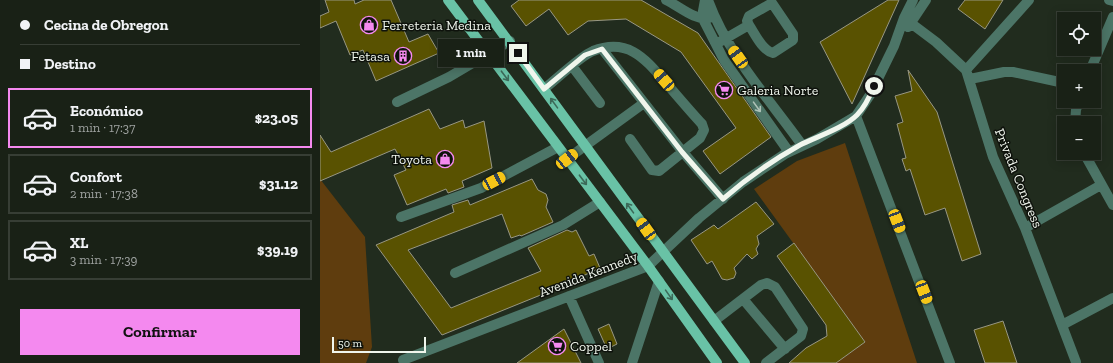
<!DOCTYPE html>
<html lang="es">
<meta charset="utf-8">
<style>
:root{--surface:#192116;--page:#262e23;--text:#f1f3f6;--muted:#9fa3a1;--line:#373e35;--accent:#f489ef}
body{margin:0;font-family:"Zilla Slab",serif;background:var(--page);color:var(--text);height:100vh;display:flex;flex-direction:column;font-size:15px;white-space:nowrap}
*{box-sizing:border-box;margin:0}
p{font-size:13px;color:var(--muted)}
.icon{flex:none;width:22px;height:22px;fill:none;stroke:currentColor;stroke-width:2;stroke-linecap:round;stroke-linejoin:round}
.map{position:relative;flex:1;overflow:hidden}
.sheet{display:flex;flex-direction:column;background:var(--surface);width:320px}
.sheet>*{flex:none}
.banner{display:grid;align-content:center;height:88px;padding:0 20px;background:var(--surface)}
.controls{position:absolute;left:737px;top:12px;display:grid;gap:8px}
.controls a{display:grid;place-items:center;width:44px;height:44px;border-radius:0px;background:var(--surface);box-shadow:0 2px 10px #0003,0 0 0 1px var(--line);font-size:20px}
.scale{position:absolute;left:12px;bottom:10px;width:94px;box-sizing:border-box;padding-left:4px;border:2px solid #f0f6ed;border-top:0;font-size:11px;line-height:14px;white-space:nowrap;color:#f0f6ed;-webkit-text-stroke:3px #0e120c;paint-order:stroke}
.end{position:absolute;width:18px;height:18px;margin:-9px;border:5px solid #f0f6ed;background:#111;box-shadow:0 0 0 2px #111}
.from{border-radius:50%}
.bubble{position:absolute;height:28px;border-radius:0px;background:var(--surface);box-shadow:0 2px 10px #0003,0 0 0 1px var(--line);font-size:13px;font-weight:700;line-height:28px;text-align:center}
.car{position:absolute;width:12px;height:24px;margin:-12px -6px;border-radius:5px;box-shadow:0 0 3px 1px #0007;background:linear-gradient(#f5c518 24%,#345 0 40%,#f5c518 0 76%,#345 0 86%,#f5c518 0)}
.banner b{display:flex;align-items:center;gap:14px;height:38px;font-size:15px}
.banner b+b{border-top:1px solid var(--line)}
.banner i{width:10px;height:10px;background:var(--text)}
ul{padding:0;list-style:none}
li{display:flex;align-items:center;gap:12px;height:60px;margin:0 8px 6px;padding:0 12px;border:2px solid var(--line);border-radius:0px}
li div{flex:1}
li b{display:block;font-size:15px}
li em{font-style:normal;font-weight:700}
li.selected{border-color:var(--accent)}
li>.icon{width:36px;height:36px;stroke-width:1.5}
.cta{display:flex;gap:8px;margin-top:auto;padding:8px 20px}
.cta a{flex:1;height:46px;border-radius:0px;background:var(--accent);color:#111;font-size:16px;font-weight:700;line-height:46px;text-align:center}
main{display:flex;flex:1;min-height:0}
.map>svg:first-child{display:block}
.green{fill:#5f3d0e}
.building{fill:#595201;stroke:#989783}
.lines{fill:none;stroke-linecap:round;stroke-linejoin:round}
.minor{stroke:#4c7567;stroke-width:10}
.major{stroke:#69c2a6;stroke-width:10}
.oneway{stroke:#3c6a59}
.oneway2{stroke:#aec2b7}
.route{stroke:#f0f6ed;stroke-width:5}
.labels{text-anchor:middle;stroke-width:3;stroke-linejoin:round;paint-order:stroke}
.poi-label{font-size:14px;fill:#f0f6ed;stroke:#0e120c;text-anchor:start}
.street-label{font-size:14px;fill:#f0f6ed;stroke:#0e120c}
</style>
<main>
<section class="sheet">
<div class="banner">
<b><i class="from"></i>Cecina de Obregon</b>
<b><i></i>Destino</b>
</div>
<ul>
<li class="selected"><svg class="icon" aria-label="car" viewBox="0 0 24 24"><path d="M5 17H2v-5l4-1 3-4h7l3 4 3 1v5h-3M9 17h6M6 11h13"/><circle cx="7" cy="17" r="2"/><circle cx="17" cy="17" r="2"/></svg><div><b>Económico</b><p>1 min · 17:37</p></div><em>$23.05</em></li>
<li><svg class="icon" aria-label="car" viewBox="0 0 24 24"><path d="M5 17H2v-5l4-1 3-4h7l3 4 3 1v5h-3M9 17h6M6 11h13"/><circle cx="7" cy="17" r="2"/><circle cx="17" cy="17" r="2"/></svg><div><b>Confort</b><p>2 min · 17:38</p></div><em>$31.12</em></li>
<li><svg class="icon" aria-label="car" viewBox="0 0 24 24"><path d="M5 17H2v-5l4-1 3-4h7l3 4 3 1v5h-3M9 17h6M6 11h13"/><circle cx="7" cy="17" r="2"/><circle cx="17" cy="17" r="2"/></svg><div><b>XL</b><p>3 min · 17:39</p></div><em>$39.19</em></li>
</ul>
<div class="cta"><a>Confirmar</a></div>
</section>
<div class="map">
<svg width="793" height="363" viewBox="0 0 793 363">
<rect width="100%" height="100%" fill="#212c1e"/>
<path class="green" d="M525,143L597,363H516L545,342L434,189L477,161Z
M0,179L45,237L52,347L46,363H0Z"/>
<path class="building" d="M5,0H34L35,4L44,0H71L89,42L108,34L119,53L56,81L43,50L30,55L16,21L0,28V16L9,12Z
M199,0H321L378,33L451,137L400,174L383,151L416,128L361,52L306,19L268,21L248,35L229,9L206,26L191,6Z
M568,0H579L532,104L500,42Z
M645,0H683L665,29L638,9Z
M588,70L617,112L661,254L642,261L625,208L605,215L590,169L586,171L582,159L586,158L577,124L583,122L575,96L592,91Z
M109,109L120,129L143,120L145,128L164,121L172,168L142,181L144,187L128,193L126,189L87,205L74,175L86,170L75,149L0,181V135L11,152Z
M212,179L218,190L226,194L228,200L226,207L233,222L201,236L200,235L191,238L182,214L88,250L131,308L221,271L208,248L247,230L252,232L256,230L269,256L274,254L280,268L228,292L122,335L56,245L134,212L132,205L148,200L150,205Z
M436,202L454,224L437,236L439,244L436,249L438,254L432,259L427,254L414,268L416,273L414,278L407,280L402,279L392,261L387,264L371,240L394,225L398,229Z
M474,243L545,342L516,363H469L486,348L507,336L506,325L457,256Z
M683,321L697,363H665L654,330Z
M289,324L297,344L287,349L278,329Z
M244,329L261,363H197Z"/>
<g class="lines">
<path class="minor" d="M346,0C359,6 375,21 389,18
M385,0L383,11V19L404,60L469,152
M388,0C407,53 449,99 482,145
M789,0L793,1
M584,18L616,42L646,70L673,157L705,228L756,362
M588,27L606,0
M396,44L429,25C435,34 442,50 453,53L473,40V34L452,3L429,16L427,21L429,25
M282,49L362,151L403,199
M252,66L280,103
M646,70L709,0
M770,71L793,17
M650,79L684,72H693L744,83
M224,89C237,79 259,57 273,51C309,37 326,60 347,84C359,98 370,111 382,124L384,130L380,138L339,171L332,170L310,139
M77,102L129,77L190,41
M536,116L630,363
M755,123L756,110L759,101
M764,153L793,205
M247,159L324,103
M81,217L161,188L238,147
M705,228L781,185
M135,273L243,225L280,202
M249,296L279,363
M423,299L465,349
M394,321L441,285L447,283L455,287L483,329L481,336L446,363
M742,325L793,298
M83,360L328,266L379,218L423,182L465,154L497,139L536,116L550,95L574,46L584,18L593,0
M312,363L339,281"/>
<path class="major" d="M128,0L328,266L397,363
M158,0L425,363"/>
</g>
<defs><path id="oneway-shaft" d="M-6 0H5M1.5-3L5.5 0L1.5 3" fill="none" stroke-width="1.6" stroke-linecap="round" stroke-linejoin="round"/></defs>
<g class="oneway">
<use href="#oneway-shaft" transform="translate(185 76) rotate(53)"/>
<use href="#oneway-shaft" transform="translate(234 103) rotate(-126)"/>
<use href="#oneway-shaft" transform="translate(263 180) rotate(53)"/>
<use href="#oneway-shaft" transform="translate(310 208) rotate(-126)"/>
<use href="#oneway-shaft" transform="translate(349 295) rotate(55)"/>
</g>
<use class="oneway2" href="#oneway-shaft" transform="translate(437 107) rotate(54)"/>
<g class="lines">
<path class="route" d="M198,53L224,89L265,55L282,49L362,152L403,199C426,179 453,160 480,145C496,137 524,128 537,115C544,108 550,96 554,86"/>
</g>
<defs>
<symbol id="shop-ring" viewBox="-11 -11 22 22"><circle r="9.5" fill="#0e120c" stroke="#f489ef" stroke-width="1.5"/><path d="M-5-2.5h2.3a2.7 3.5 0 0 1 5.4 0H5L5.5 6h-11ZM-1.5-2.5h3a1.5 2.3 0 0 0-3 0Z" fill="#f489ef"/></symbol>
<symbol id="building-ring" viewBox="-11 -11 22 22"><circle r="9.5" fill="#0e120c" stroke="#f489ef" stroke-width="1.5"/><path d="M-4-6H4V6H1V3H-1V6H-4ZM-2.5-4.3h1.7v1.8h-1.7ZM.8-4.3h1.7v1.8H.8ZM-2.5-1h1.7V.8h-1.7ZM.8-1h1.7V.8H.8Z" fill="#f489ef"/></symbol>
<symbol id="supermarket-ring" viewBox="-11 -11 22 22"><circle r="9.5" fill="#0e120c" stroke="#f489ef" stroke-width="1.5"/><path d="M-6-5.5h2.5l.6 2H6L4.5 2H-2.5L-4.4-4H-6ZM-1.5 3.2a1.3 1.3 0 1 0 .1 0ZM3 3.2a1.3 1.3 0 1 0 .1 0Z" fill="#f489ef"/></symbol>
</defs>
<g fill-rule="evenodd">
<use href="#shop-ring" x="39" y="15" width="20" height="20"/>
<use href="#building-ring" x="73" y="46" width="20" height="20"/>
<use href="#supermarket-ring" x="394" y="80" width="20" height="20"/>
<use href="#shop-ring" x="115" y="149" width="20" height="20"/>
<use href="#supermarket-ring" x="227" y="336" width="20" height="20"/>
</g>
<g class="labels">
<g class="poi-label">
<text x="62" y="30">Ferreteria Medina</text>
<text x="70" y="61" text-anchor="end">Fetasa</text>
<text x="417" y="95">Galeria Norte</text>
<text x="112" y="164" text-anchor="end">Toyota</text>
<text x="250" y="351">Coppel</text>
</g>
<g class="street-label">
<text transform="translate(699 178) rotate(68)" y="5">Privada Congress</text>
<text transform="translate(268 274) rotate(-21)" y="5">Avenida Kennedy</text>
</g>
</g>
</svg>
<div class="controls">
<a><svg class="icon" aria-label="locate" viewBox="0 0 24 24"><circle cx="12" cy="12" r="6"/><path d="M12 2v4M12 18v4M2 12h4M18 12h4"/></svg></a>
<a>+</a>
<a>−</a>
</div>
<div class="scale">50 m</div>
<i class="end from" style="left:554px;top:86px"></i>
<i class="end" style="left:198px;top:53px"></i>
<div class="bubble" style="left:118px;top:39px;width:66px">1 min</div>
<i class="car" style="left:418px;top:57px;rotate:325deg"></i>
<i class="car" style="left:344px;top:80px;rotate:319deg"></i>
<i class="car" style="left:247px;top:159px;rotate:52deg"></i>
<i class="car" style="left:174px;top:181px;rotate:62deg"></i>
<i class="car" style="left:577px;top:221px;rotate:159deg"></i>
<i class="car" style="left:326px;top:229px;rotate:324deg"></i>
<i class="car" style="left:604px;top:292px;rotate:159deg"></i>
</div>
</main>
